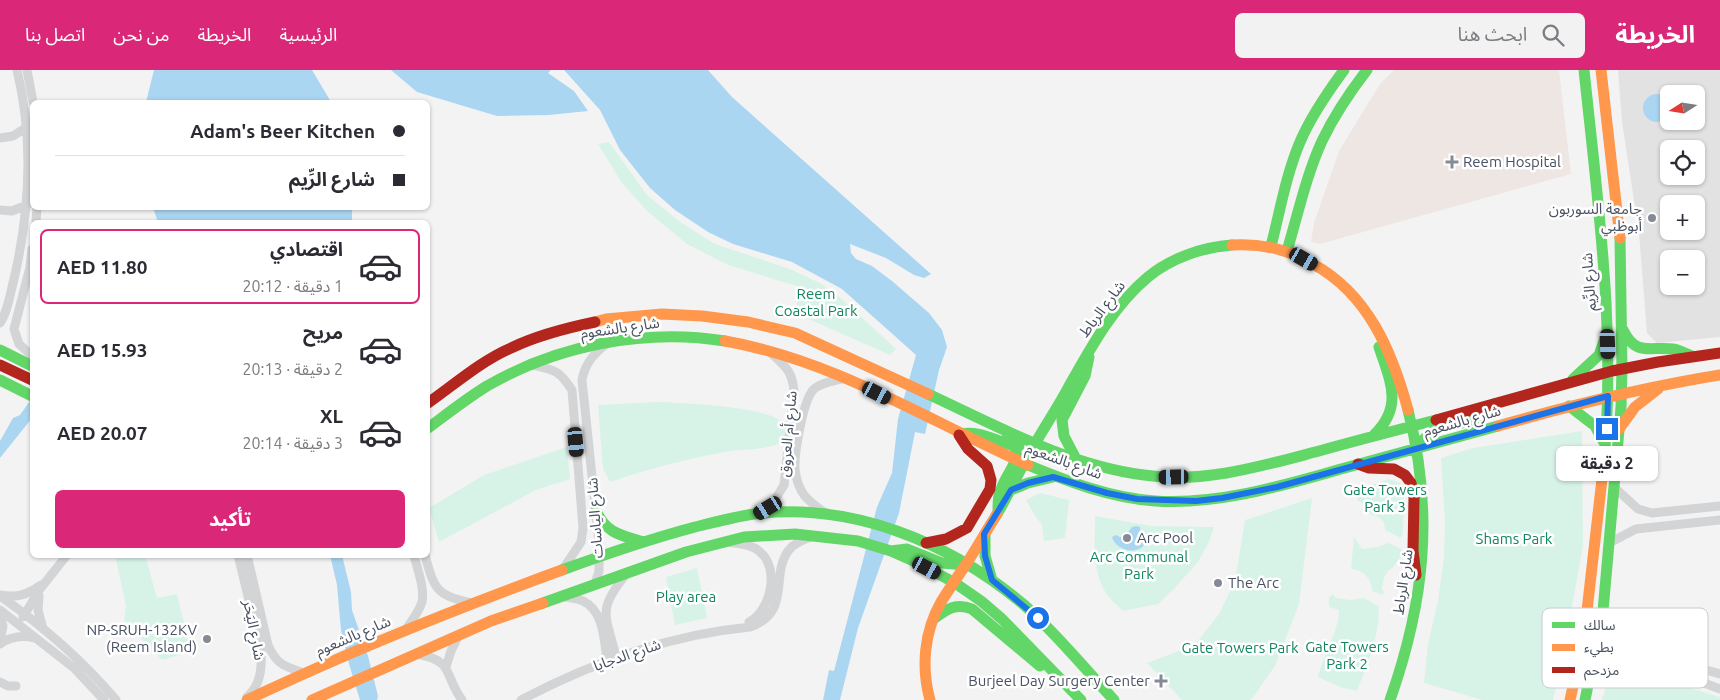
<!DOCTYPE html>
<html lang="ar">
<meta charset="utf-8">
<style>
:root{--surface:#fff;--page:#f2f2f3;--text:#2b2b33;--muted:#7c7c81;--line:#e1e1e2;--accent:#db2777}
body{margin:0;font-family:Ubuntu,"Noto Sans Arabic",sans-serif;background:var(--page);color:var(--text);direction:rtl;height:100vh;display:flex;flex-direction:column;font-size:19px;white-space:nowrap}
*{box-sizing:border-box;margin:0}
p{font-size:16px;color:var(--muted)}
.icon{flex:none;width:28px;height:28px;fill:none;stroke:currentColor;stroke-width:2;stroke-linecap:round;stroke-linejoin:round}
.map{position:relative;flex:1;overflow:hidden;direction:ltr}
.details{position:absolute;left:30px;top:150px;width:400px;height:338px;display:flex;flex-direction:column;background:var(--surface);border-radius:8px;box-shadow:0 1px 4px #0004;direction:rtl}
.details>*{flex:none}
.top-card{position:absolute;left:30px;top:30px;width:400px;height:110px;border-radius:8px;box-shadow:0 1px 4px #0004;direction:rtl;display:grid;align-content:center;height:110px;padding:0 25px;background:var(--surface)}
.needle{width:32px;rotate:258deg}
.fabs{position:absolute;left:1660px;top:15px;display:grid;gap:10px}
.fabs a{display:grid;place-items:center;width:45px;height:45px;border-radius:8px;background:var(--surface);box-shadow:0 1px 4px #0004;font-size:25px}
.end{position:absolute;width:22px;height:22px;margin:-11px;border:6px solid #1a73e8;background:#fff;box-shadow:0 0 0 2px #fff}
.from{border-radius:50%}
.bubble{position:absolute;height:35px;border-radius:8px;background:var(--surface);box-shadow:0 1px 4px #0004;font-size:16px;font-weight:700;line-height:35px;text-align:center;direction:rtl}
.car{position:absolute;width:15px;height:30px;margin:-15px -8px;border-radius:6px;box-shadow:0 0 4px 1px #0007;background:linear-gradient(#222 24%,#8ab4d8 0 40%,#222 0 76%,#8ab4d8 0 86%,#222 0)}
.top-card b{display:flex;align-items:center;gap:18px;height:48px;font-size:19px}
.top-card b+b{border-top:1px solid var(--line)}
.top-card i{width:12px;height:12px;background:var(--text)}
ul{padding:9px 0 0;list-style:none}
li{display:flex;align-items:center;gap:15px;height:75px;margin:0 10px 8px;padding:0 15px;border:2px solid transparent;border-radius:8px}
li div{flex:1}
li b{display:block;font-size:19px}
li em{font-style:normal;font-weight:700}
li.on{border-color:var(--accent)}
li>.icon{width:45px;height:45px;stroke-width:1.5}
.action{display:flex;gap:10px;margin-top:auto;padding:10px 25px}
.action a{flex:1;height:58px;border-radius:8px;background:var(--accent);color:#fff;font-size:20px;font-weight:700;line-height:58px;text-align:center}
header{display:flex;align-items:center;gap:30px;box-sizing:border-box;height:70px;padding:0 25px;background:var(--accent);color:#fff}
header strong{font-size:24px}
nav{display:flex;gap:28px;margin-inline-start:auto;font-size:18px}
.search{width:350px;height:45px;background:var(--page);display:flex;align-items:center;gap:12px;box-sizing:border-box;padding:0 18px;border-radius:8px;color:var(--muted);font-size:19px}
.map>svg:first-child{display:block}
.education{fill:#e2e2e3;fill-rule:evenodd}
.medical{fill:#eee6e3}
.green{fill:#d7f3e7}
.water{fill:#aad6f2}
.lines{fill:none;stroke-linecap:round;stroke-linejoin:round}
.street{stroke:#d2d4d6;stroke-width:9}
.fast{stroke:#63d668;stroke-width:11}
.slow{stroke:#ff974d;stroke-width:11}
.jam{stroke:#b3261e;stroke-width:11}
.route{stroke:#1a73e8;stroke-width:6}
.poi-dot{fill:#858a95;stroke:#fff;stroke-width:2}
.labels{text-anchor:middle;stroke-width:5;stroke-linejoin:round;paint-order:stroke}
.poi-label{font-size:15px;fill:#495162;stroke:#fff;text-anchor:start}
.street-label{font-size:15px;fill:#495162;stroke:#fff}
.park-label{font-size:15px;fill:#128460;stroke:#fff}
.key{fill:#fff;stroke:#c8cbd0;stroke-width:1}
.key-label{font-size:14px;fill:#495162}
</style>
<header>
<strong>الخريطة</strong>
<div class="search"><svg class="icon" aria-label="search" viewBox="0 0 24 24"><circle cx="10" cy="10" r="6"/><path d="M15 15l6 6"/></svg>ابحث هنا</div>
<nav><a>الرئيسية</a><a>الخريطة</a><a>من نحن</a><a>اتصل بنا</a></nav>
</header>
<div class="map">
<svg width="1720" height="630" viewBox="0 0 1720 630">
<rect width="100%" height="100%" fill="#f4f3f3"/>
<path class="education" d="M1618,0H1720V267L1657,273L1647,263L1639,163L1622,52ZM1669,24H1696V51H1669ZM1669,79H1696V106H1669ZM1669,134H1696V161H1669ZM1669,189H1696V216H1669Z"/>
<path class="medical" d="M1394,0H1559L1571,104L1320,174L1311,172L1314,153L1339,81L1380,14Z"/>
<path class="green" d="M609,72L647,125L680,152L715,174L790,199L822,214L843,230L896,279L890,285L795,243L800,217L728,195L687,174L647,141L622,113L598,74Z
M657,332C682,333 766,336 782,352C786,357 785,365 785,371C767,381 745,378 725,382C686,389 648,399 610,412L603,399L598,335Z
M1582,361L1583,475L1563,587L1553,630H1482L1424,613L1428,574L1438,531L1444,486L1445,452L1441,388L1473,378Z
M567,377L570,409L536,420L439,472L429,438L484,405Z
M1389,409L1402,414L1404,419L1403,463L1401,468L1385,460C1385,446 1375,446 1364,442L1363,434L1357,430V418L1359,417C1369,418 1378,411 1389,409Z
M1040,423L1069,430L1065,468L1044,471L1042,455L1035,446L1026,430Z
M1312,428L1299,534L1275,596L1254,626L1250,630H1182L1147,593L1187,578L1197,572L1219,544L1235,511L1245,450Z
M1095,446L1152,456L1214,457L1209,472L1198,492L1173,520L1158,534L1123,541C1119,537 1113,532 1109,527C1091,505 1095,472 1095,446Z
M1354,467L1362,479L1377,477L1386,474L1387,472L1401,479C1403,488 1397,490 1393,498C1384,501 1383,511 1382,520L1384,521L1383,525L1372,521C1372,508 1363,500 1351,499Z
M115,485H145L157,528L177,524L191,582L162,590L124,550L126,536Z
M697,498L707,548L675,555L666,507Z
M1333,524L1336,528L1350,530L1364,528L1378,536C1383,555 1365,602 1357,621L1340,617L1318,607C1322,588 1340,557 1339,540L1329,537V527Z
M1612,595L1720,627V630H1602Z"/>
<path class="water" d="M154,0H312L331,32H146Z
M391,0H551L548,3L574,21L588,41L549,45L497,46L417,22Z
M564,0H708L732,27L931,204L924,208L914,205L886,188L850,174L851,183L856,189L872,196L892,211L929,243L942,260L947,277L939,300L925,364L915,362L899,443L858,558L840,630H823L829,600L834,601L877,437L892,403L898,349L916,285L842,219L792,192L733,174L708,162L675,140L650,118L620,80L600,40Z
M1643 38a14 14 0 1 1 28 0a14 14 0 1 1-28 0Z
M153,138H352V152H158Z
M32,328V348L0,388V371L13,348L20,345Z
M1136,456L1140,457L1141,465L1145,474C1137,486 1115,480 1112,467L1116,465L1120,467L1126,465L1132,457Z
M330,485H342L351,522L352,540L368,586L378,626L377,630H360L349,594L341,560L337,515Z"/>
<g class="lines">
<path class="street" d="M27,0L33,32
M0,68L13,66L27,57
M0,140L12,141L27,135
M36,152L37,138
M32,179L30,197L14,259L19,274L32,286
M0,253C8,241 10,224 14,209C30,140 34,70 17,0
M532,295C555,300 559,300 572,320L583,458L581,472L563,499
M1614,417L1638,439L1652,443L1720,436
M759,443L773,433L784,415L794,321C792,299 784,296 769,281
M828,445C820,439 810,433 804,425C799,418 796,408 795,399C794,384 803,331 813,320C821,312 835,311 846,308
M727,472C738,474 752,474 760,482C780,498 771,541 749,552
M1609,473L1636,459L1720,450
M238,485L261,580C262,598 261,615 247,627
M247,485L268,575C277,595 284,596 304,603
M425,485C434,519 436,525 471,533
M595,514L599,501V474L582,310C585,293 595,282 609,272
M0,525C17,528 27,525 41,515
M0,526C43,556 82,590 116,630
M39,526L38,540L43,559
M561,526C568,528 577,528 583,531C604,541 604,570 607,590
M0,540L74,598L104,630
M1603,541L1612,561L1627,574L1647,583L1720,604
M0,546L3,556L0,571
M23,547L40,519L67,485
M406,560C411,551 419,542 422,532C425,518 417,499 414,485
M0,574C11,566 22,565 35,568
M417,584C455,591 443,604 462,630
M616,587C606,544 596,541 627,503
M446,597L451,581L459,565
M1592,598C1599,594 1605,590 1613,589C1633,586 1699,611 1720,619
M0,612L8,616H16
M521,630C593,592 669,565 750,557C792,542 770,507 788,481C794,473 803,470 811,467"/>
<path class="fast" d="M1584,0C1598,135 1618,273 1602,409
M1271,176C1280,141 1286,105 1300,72C1311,46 1327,23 1344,0
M1287,181C1298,144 1306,106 1322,71C1334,46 1350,22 1367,0
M1623,260C1636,287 1650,276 1673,279C1680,280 1686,284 1692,286
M0,280L32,296
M1573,309L1599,285L1605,268
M0,310L32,326
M928,324C997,356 1067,395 1144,405C1203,414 1262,396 1319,381C1358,370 1397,360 1436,350
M1569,336L1595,356L1605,374
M428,358C447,344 466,329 487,316C558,275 645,258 725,271
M961,364C982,360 999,374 1019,376
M1374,365C1404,336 1390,311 1379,277
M1417,379C1436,343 1480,363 1494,334
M1076,389L1064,366L1062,350L1085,306L1089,287
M1028,395C1069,412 1111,428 1155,431C1219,435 1281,416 1341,399C1393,385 1446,370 1498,356
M1011,420L1028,413L1053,407
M596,441C607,464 621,465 643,472
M998,441C998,436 998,430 999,425C1007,395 1030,392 1005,360
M997,444C1008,426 1016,407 1026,390C1039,365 1055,342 1068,318C1090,279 1113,236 1148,207C1171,188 1203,177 1232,175
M985,466V486L992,510
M891,481L907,479L942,493L965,495
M562,500C606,484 650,469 695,457C715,452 734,447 754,444C852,432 949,472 1023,534C1056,563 1084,598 1114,630
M543,533L686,482L744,467L795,464L858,471L891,481L918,493L955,513L981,531L1002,549L1081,630
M935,548C948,538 957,533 972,539L1040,596
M1390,630C1425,531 1434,442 1408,340
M1585,630L1603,541L1621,337L1622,299L1620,168"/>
<path class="slow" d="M1601,0L1620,168
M1232,175C1261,173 1287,179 1313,194C1368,224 1392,281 1408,340
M595,252L606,249L662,244L702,246L748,252L795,263L928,324
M725,271C834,290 929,351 1028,395
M1498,356C1572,335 1645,317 1720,305
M1619,359L1635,337L1658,319
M247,630C350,581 455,539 562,500
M312,630L491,551L543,533
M930,630C921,597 924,562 941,532C949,519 958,506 967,493C977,477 987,460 997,444
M1570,630L1584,567L1602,409"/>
<path class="jam" d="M0,295L32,310
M428,333C455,314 481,291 511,278C538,265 566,258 595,252
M1436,350L1612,301L1658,292L1720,283
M1358,394L1369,398L1394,399L1405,405L1411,413L1414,427L1413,481L1416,505
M926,473L946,469L967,458L990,419L991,410L987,396L968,379L959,365"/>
</g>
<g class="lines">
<path class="route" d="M1038,548L992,510L985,486L984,464L1011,420L1028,413L1053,407L1107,423L1137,429L1196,431L1222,428L1277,417L1608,326L1607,359"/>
</g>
<g class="poi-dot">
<path d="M1449.5 84.5h5v5h5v5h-5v5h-5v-5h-5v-5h5z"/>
<circle cx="1652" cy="148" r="5"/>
<circle cx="1127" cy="468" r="5"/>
<circle cx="1218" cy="513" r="5"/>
<circle cx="207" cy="569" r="5"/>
<path d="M1158.5 603.5h5v5h5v5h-5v5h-5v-5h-5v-5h5z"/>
</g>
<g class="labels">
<g class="poi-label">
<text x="1463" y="97">Reem Hospital</text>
<text x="1642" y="144" text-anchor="end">جامعة السوربون<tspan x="1642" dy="17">أبوظبي</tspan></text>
<text x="1137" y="473">Arc Pool</text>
<text x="1228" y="518">The Arc</text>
<text x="197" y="565" text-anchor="end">NP-SRUH-132KV<tspan x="197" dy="17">(Reem Island)</tspan></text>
<text x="1150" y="616" text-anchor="end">Burjeel Day Surgery Center</text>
</g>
<g class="street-label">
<text transform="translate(1589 212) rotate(-94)" y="5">شارع الرِّيم</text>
<text transform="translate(1102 239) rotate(-53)" y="5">شارع الرباط</text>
<text transform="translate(620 258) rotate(-8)" y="5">شارع بالشعوم</text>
<text transform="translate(1462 351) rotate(-16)" y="5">شارع بالشعوم</text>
<text transform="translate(788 364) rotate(-85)" y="5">شارع أم العروق</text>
<text transform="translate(1064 391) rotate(20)" y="5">شارع بالشعوم</text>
<text transform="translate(595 448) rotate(-94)" y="5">شارع الياسات</text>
<text transform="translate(1403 512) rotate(-82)" y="5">شارع الرباط</text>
<text transform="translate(254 560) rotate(79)" y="5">شارع اليَحَر</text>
<text transform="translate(353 566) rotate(-23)" y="5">شارع بالشعوم</text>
<text transform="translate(627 585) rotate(-19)" y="5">شارع الدجايا</text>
</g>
<g class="park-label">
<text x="816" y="229">Reem<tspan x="816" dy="17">Coastal Park</tspan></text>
<text x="1385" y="425">Gate Towers<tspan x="1385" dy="17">Park 3</tspan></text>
<text x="1514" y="474">Shams Park</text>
<text x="1139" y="492">Arc Communal<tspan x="1139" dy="17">Park</tspan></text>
<text x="686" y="532">Play area</text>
<text x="1347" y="582">Gate Towers<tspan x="1347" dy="17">Park 2</tspan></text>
<text x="1240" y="583">Gate Towers Park</text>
</g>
</g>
<rect x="1542" y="538" width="166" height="80" rx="8" class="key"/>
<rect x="1552" y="552" width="23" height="6" fill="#63d668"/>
<rect x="1552" y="574" width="23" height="7" fill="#ff974d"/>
<rect x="1552" y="597" width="23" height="6" fill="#b3261e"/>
<g class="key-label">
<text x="1584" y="560">سالك</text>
<text x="1584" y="582">بطيء</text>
<text x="1584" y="605">مزدحم</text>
</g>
</svg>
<div class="fabs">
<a><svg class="needle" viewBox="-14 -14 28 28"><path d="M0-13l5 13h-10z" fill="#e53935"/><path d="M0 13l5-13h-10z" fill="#7c7c81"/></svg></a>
<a><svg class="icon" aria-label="locate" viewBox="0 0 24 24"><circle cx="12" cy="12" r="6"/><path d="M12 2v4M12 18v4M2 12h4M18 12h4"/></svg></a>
<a>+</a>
<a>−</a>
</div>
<i class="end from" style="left:1038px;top:548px"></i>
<i class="end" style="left:1607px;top:359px"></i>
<div class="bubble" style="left:1556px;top:376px;width:102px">2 دقيقة</div>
<i class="car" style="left:1304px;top:189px;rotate:120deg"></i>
<i class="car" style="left:1608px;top:274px;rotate:178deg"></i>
<i class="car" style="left:877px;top:323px;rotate:117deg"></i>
<i class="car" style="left:576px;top:372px;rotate:175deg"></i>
<i class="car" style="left:1174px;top:407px;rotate:269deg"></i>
<i class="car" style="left:768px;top:438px;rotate:239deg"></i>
<i class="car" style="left:927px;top:498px;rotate:118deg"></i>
<div class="top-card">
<b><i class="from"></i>Adam's Beer Kitchen</b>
<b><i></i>شارع الرِّيم</b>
</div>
<section class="details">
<ul>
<li class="on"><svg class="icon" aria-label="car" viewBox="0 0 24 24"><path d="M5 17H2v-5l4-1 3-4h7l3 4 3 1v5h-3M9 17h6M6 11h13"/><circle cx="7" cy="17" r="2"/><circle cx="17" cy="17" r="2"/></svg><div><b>اقتصادي</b><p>1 دقيقة · 20:12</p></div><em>AED 11.80</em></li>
<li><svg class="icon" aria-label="car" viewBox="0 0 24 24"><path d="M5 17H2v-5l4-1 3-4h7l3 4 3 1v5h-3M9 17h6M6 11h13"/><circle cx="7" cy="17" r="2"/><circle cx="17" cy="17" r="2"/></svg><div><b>مريح</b><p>2 دقيقة · 20:13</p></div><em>AED 15.93</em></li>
<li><svg class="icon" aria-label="car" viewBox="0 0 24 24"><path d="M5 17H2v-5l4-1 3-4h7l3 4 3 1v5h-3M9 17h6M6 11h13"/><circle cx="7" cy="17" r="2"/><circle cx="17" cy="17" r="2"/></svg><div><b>XL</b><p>3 دقيقة · 20:14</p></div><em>AED 20.07</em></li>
</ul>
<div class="action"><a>تأكيد</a></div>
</section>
</div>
